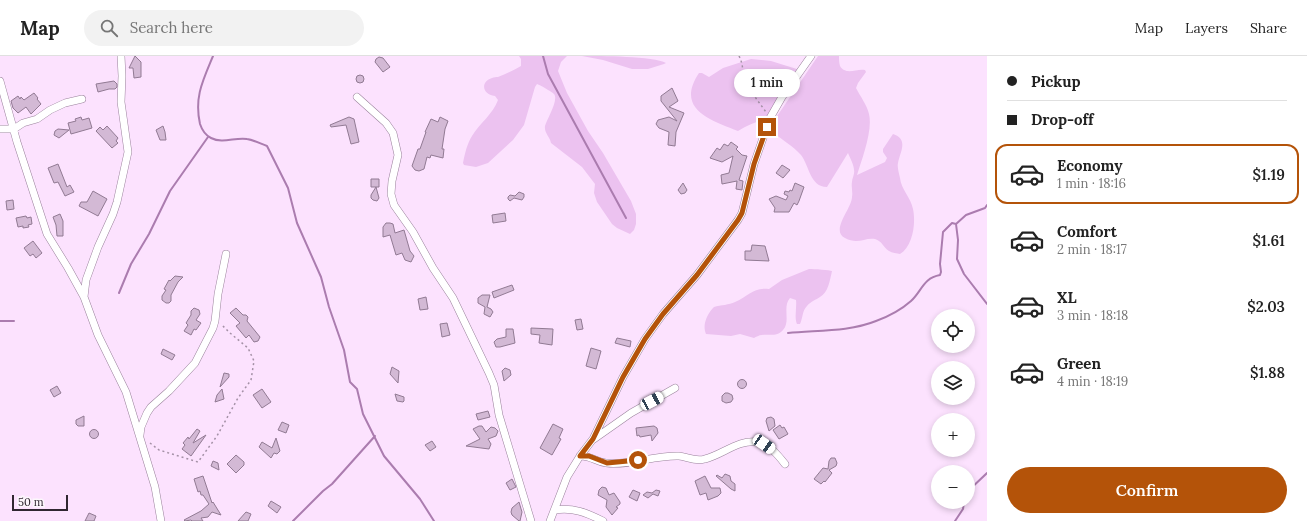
<!DOCTYPE html>
<meta charset="utf-8">
<style>
:root{--surface:#fff;--page:#f2f2f2;--text:#222;--muted:#767676;--line:#e0e0e0;--accent:#b45309}
body{margin:0;font-family:Lora,serif;background:var(--page);color:var(--text);height:100vh;display:flex;flex-direction:column;font-size:15px;white-space:nowrap}
*{box-sizing:border-box;margin:0}
p{font-size:13px;color:var(--muted)}
.icon{flex:none;width:22px;height:22px;fill:none;stroke:currentColor;stroke-width:2;stroke-linecap:round;stroke-linejoin:round}
.map{position:relative;flex:1;overflow:hidden}
.side{display:flex;flex-direction:column;background:var(--surface);width:320px}
.side>*{flex:none}
.top-card{display:grid;align-content:center;height:88px;padding:0 20px;background:var(--surface)}
.controls{position:absolute;left:931px;top:253px;display:grid;gap:8px}
.controls a{display:grid;place-items:center;width:44px;height:44px;border-radius:50%;background:var(--surface);box-shadow:0 2px 6px #0003;font-size:20px}
.scale{position:absolute;left:12px;bottom:10px;width:56px;box-sizing:border-box;padding-left:4px;border:2px solid #302631;border-top:0;font-size:11px;line-height:14px;white-space:nowrap;color:#302631;-webkit-text-stroke:3px #fcf7fc;paint-order:stroke}
.end{position:absolute;width:18px;height:18px;margin:-9px;border:5px solid #b45309;background:#fff;box-shadow:0 0 0 2px #fff}
.from{border-radius:50%}
.bubble{position:absolute;height:28px;border-radius:14px;background:var(--surface);box-shadow:0 2px 6px #0003;font-size:13px;font-weight:600;line-height:28px;text-align:center}
.car{position:absolute;width:12px;height:24px;margin:-12px -6px;border-radius:5px;box-shadow:0 0 3px 1px #0007;background:linear-gradient(#fff 24%,#345 0 40%,#fff 0 76%,#345 0 86%,#fff 0)}
.top-card b{display:flex;align-items:center;gap:14px;height:38px;font-size:15px}
.top-card b+b{border-top:1px solid var(--line)}
.top-card i{width:10px;height:10px;background:var(--text)}
ul{padding:0;list-style:none}
li{display:flex;align-items:center;gap:12px;height:60px;margin:0 8px 6px;padding:0 12px;border:2px solid transparent;border-radius:12px}
li div{flex:1}
li b{display:block;font-size:15px}
li em{font-style:normal;font-weight:600}
li.current{border-color:var(--accent)}
li>.icon{width:36px;height:36px;stroke-width:1.5}
.primary-button{display:flex;gap:8px;margin-top:auto;padding:8px 20px}
.primary-button a{flex:1;height:46px;border-radius:24px;background:var(--accent);color:#fff;font-size:16px;font-weight:600;line-height:46px;text-align:center}
header{display:flex;align-items:center;gap:24px;box-sizing:border-box;height:56px;padding:0 20px;background:var(--surface);border-bottom:1px solid var(--line)}
header strong{font-size:19px}
nav{display:flex;gap:22px;margin-inline-start:auto;font-size:14px}
.search{width:280px;height:36px;background:var(--page);display:flex;align-items:center;gap:10px;box-sizing:border-box;padding:0 14px;border-radius:22px;color:var(--muted);font-size:15px}
main{display:flex;flex:1;min-height:0}
.map>svg:first-child{display:block}
.green{fill:#ecc2f0}
.lines{fill:none;stroke-linecap:round;stroke-linejoin:round}
.stream{stroke:#ab7caf;stroke-width:2}
.building{fill:#d3b9d5;stroke:#917a93}
.minor-casing{stroke:#9a829c;stroke-width:8}
.path{stroke:#a491a6;stroke-width:1.5;stroke-dasharray:2 3;stroke-linecap:butt}
.minor{stroke:#fff;stroke-width:7}
.route{stroke:#b45309;stroke-width:5}
</style>
<header>
<strong>Map</strong>
<div class="search"><svg class="icon" aria-label="search" viewBox="0 0 24 24"><circle cx="10" cy="10" r="6"/><path d="M15 15l6 6"/></svg>Search here</div>
<nav><a>Map</a><a>Layers</a><a>Share</a></nav>
</header>
<main>
<div class="map">
<svg width="987" height="465" viewBox="0 0 987 465">
<rect width="100%" height="100%" fill="#fce2fe"/>
<path class="green" d="M519,0H567L561,6L558,15L567,37L588,75L603,97L631,145L636,158V168L634,174L630,178L617,172L612,168L597,146L594,137L595,128L582,111L551,87C550,81 544,77 545,70C547,63 559,44 554,38C552,36 550,35 548,34C545,32 542,30 537,28L535,31L524,69L513,84L488,107L476,111L464,109L463,107C465,97 467,88 472,80C480,67 493,58 498,44L495,40C481,38 481,25 492,22C494,21 496,21 498,21C506,18 514,14 521,10V3Z
M582,0C600,0 654,0 666,7L664,8L648,13H632L603,4Z
M818,0H839C839,3 839,7 840,10C846,20 857,12 865,14L866,16L858,27L856,32C860,40 867,49 869,58C873,74 862,103 857,119L885,106L887,102L883,96V93L893,78C909,83 900,96 898,107C897,111 899,117 900,122C901,133 911,142 913,153C916,167 913,190 900,198C897,197 892,197 889,195C883,191 882,185 875,183C865,181 858,189 845,182C830,175 852,152 852,141C853,136 851,131 852,126C852,122 855,118 854,114C854,109 850,102 848,97L827,131C810,131 809,109 801,99C793,90 781,83 771,75V69Z
M751,3L771,5L800,14L768,63C757,65 748,69 738,75C710,64 675,53 699,17H702L709,21L723,12Z
M809,213C814,213 830,214 832,215C830,224 828,237 820,241C816,244 811,245 807,250C802,255 803,262 800,268H797C794,261 797,252 796,244L790,242C782,251 791,265 783,274C777,281 770,278 762,279C759,279 756,281 754,282L740,278L731,280L706,278C702,269 707,258 714,251C721,249 729,249 735,246C749,240 753,231 769,233L782,224Z"/>
<g class="lines">
<path class="stream" d="M213,0C203,24 194,41 200,68C202,74 205,79 211,82C223,88 235,81 247,83C254,84 261,88 267,90L288,132L297,167L321,221L329,251L344,294L350,326L357,333L363,358L384,400L420,443L434,465
M543,0L548,18L626,162
M987,149L985,152L966,159L956,168L958,184L957,203L964,218L987,248
M119,237L131,208L149,178L170,135L208,81
M0,265H14
M788,277C816,274 849,276 876,265C887,261 902,253 911,245C922,235 923,222 940,219L941,216L940,208L943,176L952,167L956,168
M968,435L987,417
M293,465L323,435L332,428L375,380
M955,465L963,453L964,446"/>
</g>
<path class="building" d="M135,0L141,6V21L134,22L133,12H129Z
M379,1L383,2L390,11L383,16L375,6L376,3Z
M356 23a4 4 0 1 1 8 0a4 4 0 1 1-8 0Z
M114,25L117,28V31L115,33H109L98,36L96,28Z
M672,32L678,45L669,51L684,57L676,76L675,90L668,89L669,76L659,72L656,68L658,64L669,61L677,65L661,45V40Z
M34,37L38,42L37,43L41,48L31,58L26,51L18,57L13,52L11,45L18,40L20,43L21,41L24,44Z
M81,61L82,64L89,62L92,72L71,78L68,67L76,65L75,63Z
M349,61L354,63L359,86L351,88L346,69L331,71L330,69Z
M440,61L448,65L445,73L442,93H444L443,102L431,99L430,102L427,101L424,113L419,115L415,114L412,110L418,93H420L426,76H425L431,63L438,66Z
M107,70L118,82L116,85L118,87L112,92L96,75L100,71L103,74Z
M163,70L165,76L166,84H160L156,74Z
M58,73L69,74L59,82L54,79L55,75Z
M731,86L738,91L736,93L742,99L747,100L739,124L743,125L742,134L736,133L737,125L722,128L721,119L729,117L733,100L722,106L710,102L717,92L720,94L724,88L728,90Z
M58,108L67,131L70,129L74,136L65,140L58,126L54,127L48,112Z
M782,109L790,114L783,122L776,117Z
M371,123H379V131H376L379,142L377,145L373,144L371,142V139L376,131H371Z
M683,127L687,134L685,137L681,138L678,134Z
M795,127L804,131L799,145L797,149L794,147L789,156H774L775,152L769,143L776,140L786,144L788,140L784,138L785,135L789,136L790,134L792,135Z
M93,135L107,143L98,160L79,150L81,146H87Z
M519,136L524,138V141L522,144L514,142L510,145L508,143V141L510,139L515,140Z
M13,144L14,153L7,154L6,145Z
M505,157L506,165L493,167L492,159Z
M60,158L63,165V180H57L56,169L53,161Z
M26,160L27,162L31,161L32,168L28,169L29,171L23,172V170L18,171L16,162Z
M386,167H390L393,168L395,177L404,174L410,195L414,200L411,206L405,204L402,197L396,199L390,179L383,181V171Z
M33,185L42,197L36,202L33,198L30,200L24,192Z
M752,189L765,190L769,205L745,204V195H751Z
M175,220L183,221L178,226L171,239V245L169,247H166L162,244V240L166,234L164,233L169,224L170,225Z
M512,229L514,234L494,242L492,236Z
M482,239H490L487,251L491,253L493,256L490,261L484,258L485,251L478,247V242Z
M426,241L428,253L420,254L418,243Z
M194,252L199,254L200,258L196,264L201,267L196,274L194,273L191,279L184,275L188,269L186,267L191,259V255Z
M236,252L243,259H246L248,261L247,265L260,281L258,285L254,286L249,279L246,282L236,270L240,267L230,257Z
M581,263L583,273L577,274L575,264Z
M447,267L450,279L442,281L440,268Z
M531,272L553,273L552,289L539,287L540,279L531,278Z
M506,273H513L515,287L500,291H496L494,286L497,283L506,281Z
M617,282L631,285L630,291L615,287Z
M591,292L601,295L596,313L586,310Z
M163,293L175,299L172,304L161,298Z
M392,311L399,315L398,327L390,318Z
M505,312L510,314L511,319L504,325L502,315Z
M224,317L229,318V321L220,331Z
M737.5 328a4.5 4.5 0 1 1 9 0a4.5 4.5 0 1 1-9 0Z
M57,330L61,337L54,341L50,334Z
M222,333L224,343L215,346L217,339Z
M262,333L271,346L262,352L253,339Z
M725,337H728L732,339L733,343L731,346L726,347L722,345V340Z
M395,338L404,341V345L403,346L397,345Z
M488,355L490,361L478,364L476,358Z
M84,360V370H78L76,368V364Z
M771,361L774,363L775,370L769,375L766,365L767,362Z
M282,366L289,369L286,377L278,374Z
M553,368L563,373L559,382L561,383L552,399L540,392Z
M780,369L782,372L784,371L788,378L779,383L773,374Z
M479,370H482L486,376L491,371L495,372L498,375L496,380L488,383L491,388L489,393L466,390L480,383L473,373Z
M654,370L657,372L658,377L652,385L651,379L640,381L639,379L637,380L636,372Z
M197,373L200,375L193,387L206,379L191,400L182,393L185,389L183,387L188,381L189,383Z
M89.5 378a4.5 4.5 0 1 1 9 0a4.5 4.5 0 1 1-9 0Z
M276,382L280,395L277,398L274,397L271,402L259,391L262,386L272,392Z
M432,385L436,391L430,395L425,389Z
M236,399L244,406V409L236,417L227,408Z
M831,402H835L837,407L836,410L829,414L832,417L825,426L824,425L821,428L814,423L823,412L828,413L829,405Z
M213,405L218,407L219,414L211,410Z
M725,418L730,420L731,425L735,428V435L731,433L716,420L717,419L722,422Z
M203,420L212,447L213,446L221,459L212,456L208,461L201,462L203,465H192L191,464L185,465L184,464L201,455L209,448L203,439H201L200,435L198,436L194,423Z
M705,420L711,432H720L721,437L718,440L708,444L706,437L700,439L695,425Z
M512,423L516,431L510,434L506,427Z
M602,431L606,432L609,439L614,437L620,446V448L616,451L618,452L612,459L606,451L607,444L598,439L599,434Z
M633,434L640,437L637,445L629,441Z
M656,434L660,435L658,440L653,438L648,442L643,439L647,436L652,437Z
M271,445L281,451L277,457L268,450Z
M519,446L522,456L520,465H519L512,459L511,456L512,452Z
M246,456L251,458L248,465H238Z
M89,457L96,460L94,465H85Z"/>
<g class="lines">
<defs>
<path id="minor" d="M0,25L17,86L47,178L68,212L84,241L98,279L126,336L155,431L161,465
M357,41L386,67L393,77L398,99L392,125L391,138L394,149L413,176L433,212L453,242L489,317L494,329L499,359L531,465
M0,73H14L23,67L37,63L50,54L65,47L82,43
M84,241L86,224L98,191L113,158L117,146L128,96L121,46L122,20L121,0
M140,379L141,371L147,357L151,351L169,335L195,307L213,272L215,265L218,238L226,198
M594,383L631,357L675,332
M580,400C592,400 596,406 606,407C630,410 654,399 679,400C688,401 695,406 705,403C722,399 739,383 757,386C769,388 778,399 785,408
M555,454C573,451 587,457 603,465
M550,465L567,421L580,400L593,383L623,321L645,283L663,258L697,219L738,164L742,157L754,108L770,62L782,41L811,0"/>
</defs>
<use href="#minor" class="minor-casing"/>
<path class="path" d="M739,0C743,7 742,14 745,22C749,34 758,45 766,56
M150,387L159,394L198,406L217,380L238,342L251,324L254,305L248,292L230,277L222,269"/>
<use href="#minor" class="minor"/>
</g>
<g class="lines">
<path class="route" d="M638,404L607,407L589,400H580L593,383L623,321L645,283L663,258L697,219L738,164L742,157L754,108L767,71"/>
</g>
</svg>
<div class="controls">
<a><svg class="icon" aria-label="locate" viewBox="0 0 24 24"><circle cx="12" cy="12" r="6"/><path d="M12 2v4M12 18v4M2 12h4M18 12h4"/></svg></a>
<a><svg class="icon" aria-label="layers" viewBox="0 0 24 24"><path d="M12 4l9 5-9 5-9-5zM3 14l9 5 9-5"/></svg></a>
<a>+</a>
<a>−</a>
</div>
<div class="scale">50 m</div>
<i class="end from" style="left:638px;top:404px"></i>
<i class="end" style="left:767px;top:71px"></i>
<div class="bubble" style="left:734px;top:13px;width:66px">1 min</div>
<i class="car" style="left:652px;top:345px;rotate:62deg"></i>
<i class="car" style="left:764px;top:388px;rotate:124deg"></i>
</div>
<section class="side">
<div class="top-card">
<b><i class="from"></i>Pickup</b>
<b><i></i>Drop-off</b>
</div>
<ul>
<li class="current"><svg class="icon" aria-label="car" viewBox="0 0 24 24"><path d="M5 17H2v-5l4-1 3-4h7l3 4 3 1v5h-3M9 17h6M6 11h13"/><circle cx="7" cy="17" r="2"/><circle cx="17" cy="17" r="2"/></svg><div><b>Economy</b><p>1 min · 18:16</p></div><em>$1.19</em></li>
<li><svg class="icon" aria-label="car" viewBox="0 0 24 24"><path d="M5 17H2v-5l4-1 3-4h7l3 4 3 1v5h-3M9 17h6M6 11h13"/><circle cx="7" cy="17" r="2"/><circle cx="17" cy="17" r="2"/></svg><div><b>Comfort</b><p>2 min · 18:17</p></div><em>$1.61</em></li>
<li><svg class="icon" aria-label="car" viewBox="0 0 24 24"><path d="M5 17H2v-5l4-1 3-4h7l3 4 3 1v5h-3M9 17h6M6 11h13"/><circle cx="7" cy="17" r="2"/><circle cx="17" cy="17" r="2"/></svg><div><b>XL</b><p>3 min · 18:18</p></div><em>$2.03</em></li>
<li><svg class="icon" aria-label="car" viewBox="0 0 24 24"><path d="M5 17H2v-5l4-1 3-4h7l3 4 3 1v5h-3M9 17h6M6 11h13"/><circle cx="7" cy="17" r="2"/><circle cx="17" cy="17" r="2"/></svg><div><b>Green</b><p>4 min · 18:19</p></div><em>$1.88</em></li>
</ul>
<div class="primary-button"><a>Confirm</a></div>
</section>
</main>
